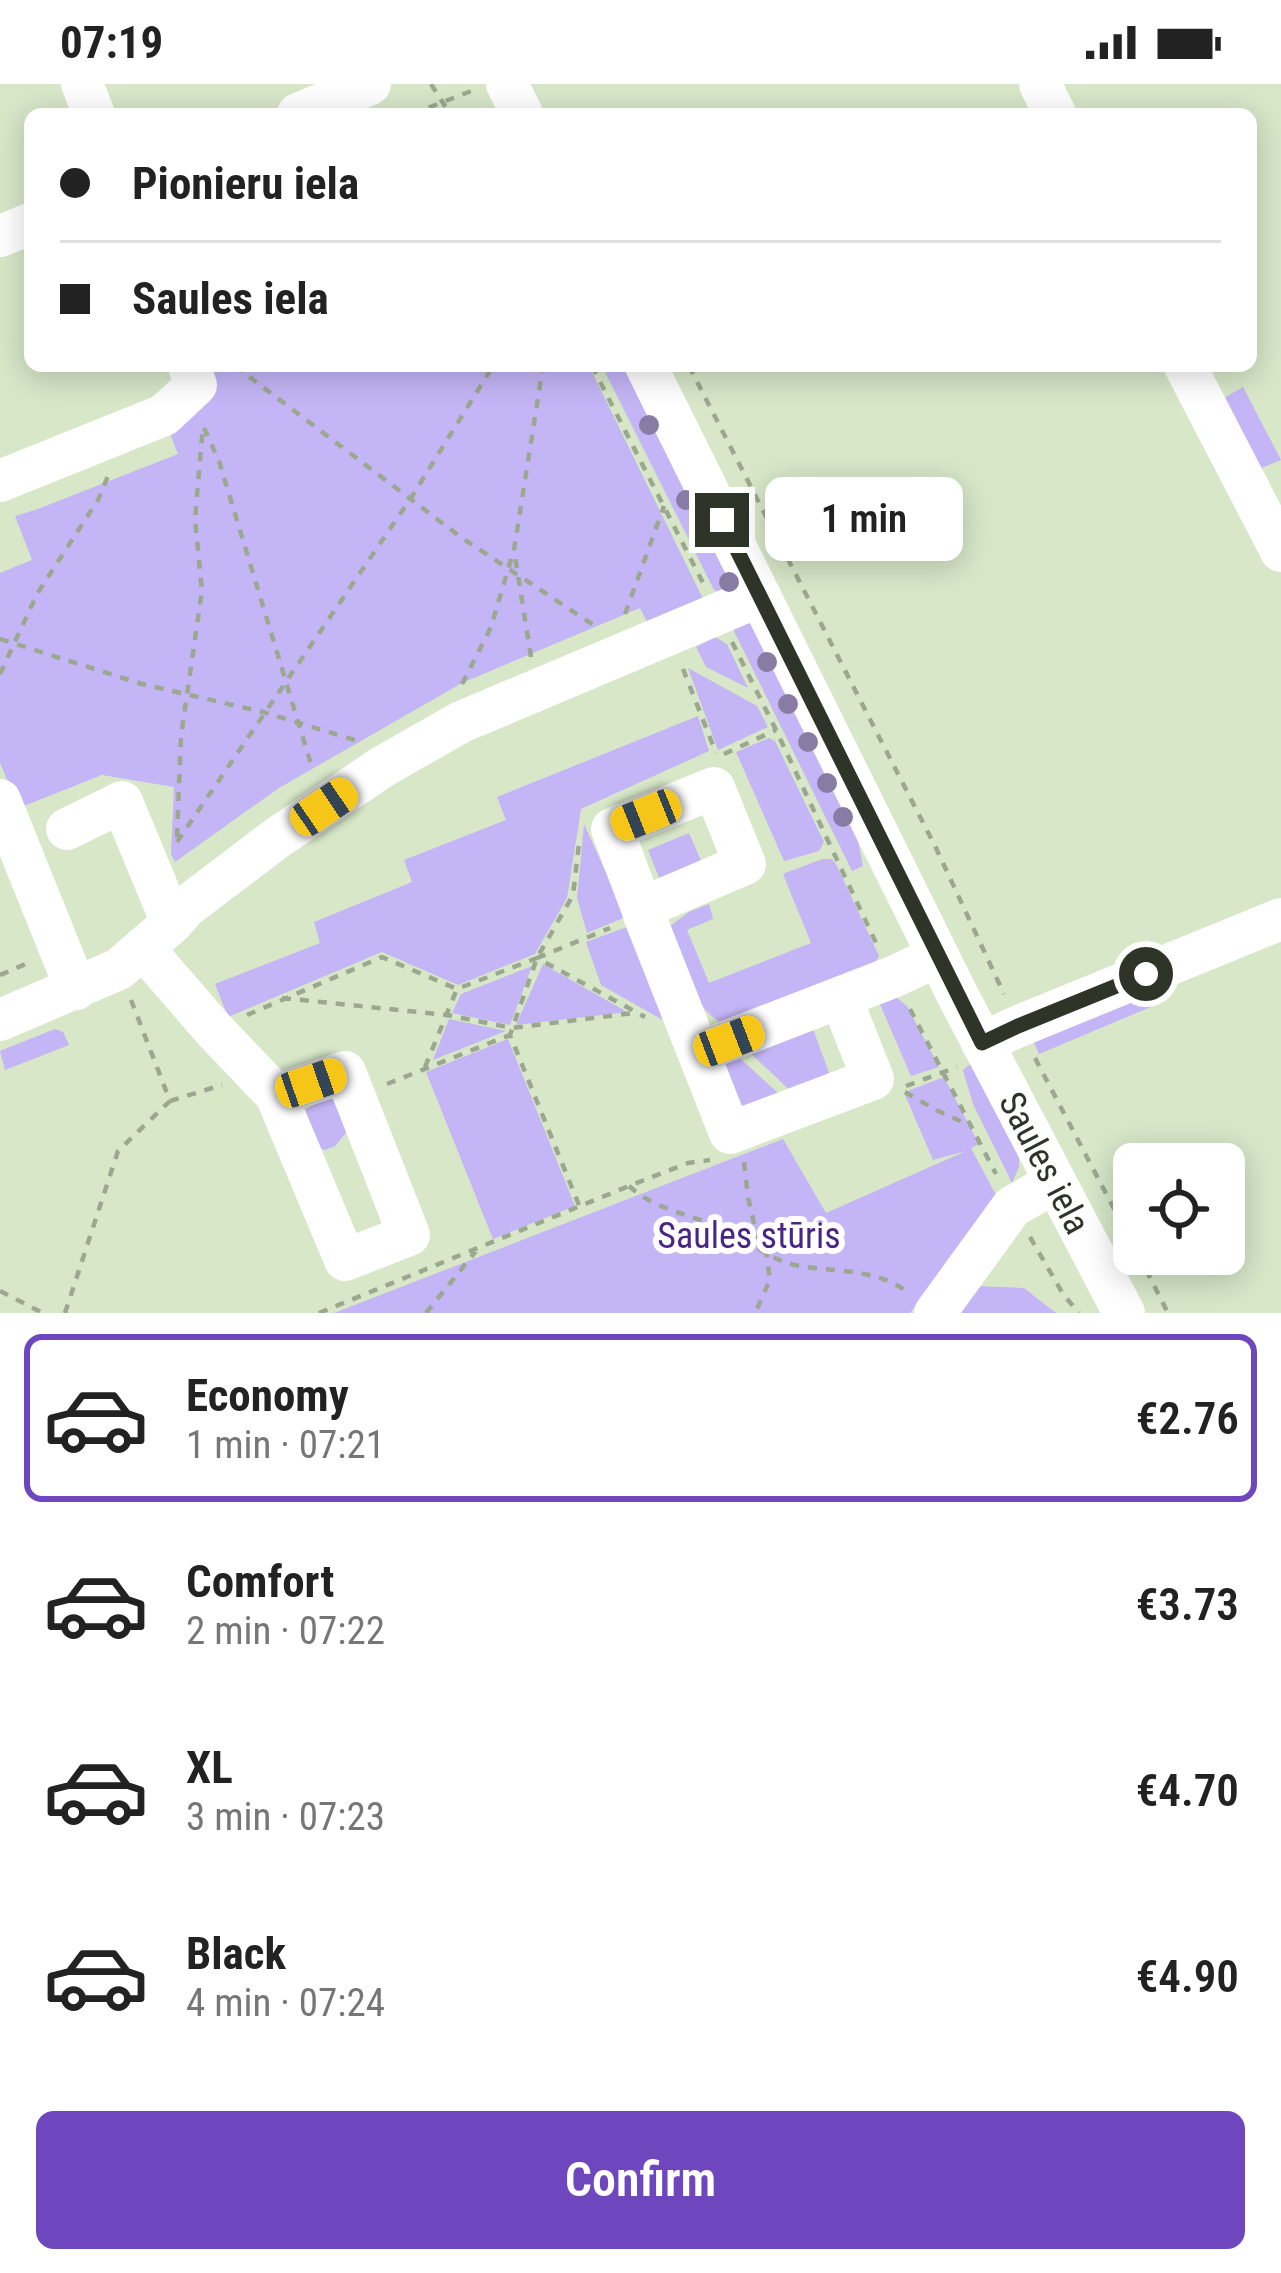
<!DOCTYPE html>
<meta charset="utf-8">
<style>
:root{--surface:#fff;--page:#f6f6f6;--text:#222;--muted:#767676;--line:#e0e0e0;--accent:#6e46be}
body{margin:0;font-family:"Roboto Condensed",sans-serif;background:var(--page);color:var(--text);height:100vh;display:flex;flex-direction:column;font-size:45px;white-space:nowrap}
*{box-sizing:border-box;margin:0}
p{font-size:39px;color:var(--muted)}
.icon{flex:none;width:66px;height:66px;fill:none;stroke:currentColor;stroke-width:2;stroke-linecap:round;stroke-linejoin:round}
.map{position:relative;height:1229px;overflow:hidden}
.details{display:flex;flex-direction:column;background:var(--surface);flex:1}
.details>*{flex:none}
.top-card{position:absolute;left:24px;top:24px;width:1233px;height:264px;border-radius:18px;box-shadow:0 6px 30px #0003;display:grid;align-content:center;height:264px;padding:0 36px;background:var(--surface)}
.controls{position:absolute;left:1113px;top:1059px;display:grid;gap:24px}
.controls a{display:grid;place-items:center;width:132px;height:132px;border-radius:18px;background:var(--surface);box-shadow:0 6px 30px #0003;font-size:60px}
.end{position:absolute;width:54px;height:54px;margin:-27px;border:15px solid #2e3428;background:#fff;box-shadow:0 0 0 6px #fff}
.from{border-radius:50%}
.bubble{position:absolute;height:84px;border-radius:18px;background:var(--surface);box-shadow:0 6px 30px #0003;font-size:39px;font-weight:600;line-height:84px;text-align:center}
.car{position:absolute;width:36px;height:72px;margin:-36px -18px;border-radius:15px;box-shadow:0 0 9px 3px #0007;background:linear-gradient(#f5c518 24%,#345 0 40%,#f5c518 0 76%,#345 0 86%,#f5c518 0)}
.top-card b{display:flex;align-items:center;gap:42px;height:114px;font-size:45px}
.top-card b+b{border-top:3px solid var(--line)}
.top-card i{width:30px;height:30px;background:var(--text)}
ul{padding:21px 0 0;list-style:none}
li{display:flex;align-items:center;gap:36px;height:168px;margin:0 24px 18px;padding:0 12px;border:6px solid transparent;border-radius:18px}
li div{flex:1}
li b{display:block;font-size:45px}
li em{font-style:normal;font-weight:600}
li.current{border-color:var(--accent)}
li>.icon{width:108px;height:108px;stroke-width:1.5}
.primary-button{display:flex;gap:24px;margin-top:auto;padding:24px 36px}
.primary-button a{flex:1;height:138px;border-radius:18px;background:var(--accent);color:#fff;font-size:48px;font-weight:600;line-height:138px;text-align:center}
.status{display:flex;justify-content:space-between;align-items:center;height:84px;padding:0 60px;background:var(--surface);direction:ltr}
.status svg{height:33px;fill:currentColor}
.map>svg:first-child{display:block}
.green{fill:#c4b5f6}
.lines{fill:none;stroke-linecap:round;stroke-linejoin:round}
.path{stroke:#9ba88f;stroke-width:4.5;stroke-dasharray:9 9;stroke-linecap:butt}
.minor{stroke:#fff;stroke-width:42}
.tree{fill:#897ca4}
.route{stroke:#2e3428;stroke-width:15}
.labels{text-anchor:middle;stroke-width:12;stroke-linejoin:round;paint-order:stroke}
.street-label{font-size:36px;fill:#2e3428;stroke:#fff}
.park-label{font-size:36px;fill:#492587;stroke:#fff}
</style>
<div class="status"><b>07:19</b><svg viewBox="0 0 49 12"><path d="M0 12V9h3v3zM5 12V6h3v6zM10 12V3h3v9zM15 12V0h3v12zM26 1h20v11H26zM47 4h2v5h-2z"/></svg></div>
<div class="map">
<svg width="1281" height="1229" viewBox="0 0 1281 1229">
<rect width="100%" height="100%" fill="#d7e7c8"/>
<path class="green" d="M207,282H589L705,519L650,544L640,524L462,599L279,704L175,778L171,770L174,703L102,691L19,724L0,679V489L32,476L15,432L38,425L178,370L169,347Z
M602,282H630L737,497L724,510L714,506Z
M1243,303L1281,376L1259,385L1224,314Z
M749,538L755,540L854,737L863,782L852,787L731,541Z
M715,553L727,560L748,604L706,583L696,563Z
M688,584L757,622L768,643L718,666Z
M698,632L709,667L581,725L567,814L535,870L458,901L382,868L228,933L215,900L320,859L314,838L412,798L404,776L506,736L497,713Z
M769,654L775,657L824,758L819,767L784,777L736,668Z
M584,740L626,833L587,849L577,814Z
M689,749L706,788L664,806L648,766Z
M822,775H832L836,780L879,872L875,878L720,938C690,921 681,872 670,842L689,828L709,820L713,835L687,846L709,899L811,859L783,790Z
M627,843L668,939L601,901L586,858Z
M543,880L627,928L516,941Z
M532,882L510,941L452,929L461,910Z
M1144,904L1153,922L1039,970L1031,952Z
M893,911L907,922L939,983L911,992L879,918Z
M449,935L506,947L433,976Z
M810,937L834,1002L798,1014L745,964Z
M55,945L63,948L69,961L5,986L0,967Z
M508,955L575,1122L493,1155L426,988Z
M734,969L788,1018L739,1034L714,978Z
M973,978L1019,1070V1083L1012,1099L973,1020L963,986Z
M944,993L979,1060L971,1064L996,1111L910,1229H334L783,1055L826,1129L966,1067L933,1076L905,1011L910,1006Z
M346,1010L357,1036L335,1062L325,1066L319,1064L305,1026L326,1014Z
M978,1202L1024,1204L1056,1229H958Z"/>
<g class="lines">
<path class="path" d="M431,0L450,30
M412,30L474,6
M235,282L462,454L595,542
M592,282L703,499
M689,282L936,764L1004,910
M204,344L219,377L313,687
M625,530L664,422
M0,555L142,600L263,628L358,657
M732,558L776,646L877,861
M531,573L514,466L543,282
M683,585L716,669
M0,590L37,510L98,416L108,392
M462,600L491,543L512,472
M724,670L776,646
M177,753L181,652L202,507L195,435L203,341
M177,758L411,414L493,282
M537,874L610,844
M0,891L28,879
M282,914L447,931L512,944L634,929
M910,925L996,1090
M247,931L382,873L457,905L537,874L645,933
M1035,974L1134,1163
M425,983L457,905
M387,1000L510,951
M906,1002L957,983
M905,1008L936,1026L969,1041
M170,1017L222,1001
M744,1078L748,1113L755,1144L767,1172L770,1196L755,1229
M629,1102C657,1128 697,1131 730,1148C753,1159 769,1175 795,1181C835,1189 877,1183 910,1210
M579,1121L510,951L537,874L573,811L579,759
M1030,1153L1063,1210L1079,1229
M1138,1170L1168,1229
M0,1207L43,1229
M65,1229L118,1067L170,1017L131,916
M319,1229L629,1102L688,1079L710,1076
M426,1229L476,1167"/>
<g class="minor">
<path d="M82,0L94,30"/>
<path d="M507,0L522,30"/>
<path d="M1040,0L1055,30"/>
<path d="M298,30L370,0"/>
<path d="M0,152L30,140"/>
<path id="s1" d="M646,282L957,910L1124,1229"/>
<path d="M1185,282L1281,467"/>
<path d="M0,397L164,331L196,301L189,282"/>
<path d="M0,716L76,905"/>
<path d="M67,745L122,718L172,839"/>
<path d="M642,824L745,780L714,704L612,745L642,824L644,831L730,1049L873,995L841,914"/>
<path d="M143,864L214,946L276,1011L345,1176L409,1151L345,988L276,1011"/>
<path d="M0,936L119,885L172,839L186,823L277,754L382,683L461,638L760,512"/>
<path d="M982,959L1019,942L1281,835"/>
<path d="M699,968L893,893L938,872"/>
<path d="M935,1229L1012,1123L1055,1098"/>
</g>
</g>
<g class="tree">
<circle cx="649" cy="341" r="10"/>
<circle cx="686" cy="416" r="10"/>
<circle cx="729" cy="498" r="10"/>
<circle cx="767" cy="578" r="10"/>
<circle cx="788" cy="620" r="10"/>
<circle cx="808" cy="658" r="10"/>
<circle cx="827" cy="699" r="10"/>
<circle cx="843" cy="733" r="10"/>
</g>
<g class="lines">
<path class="route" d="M722,436L982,959L1018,942L1146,890"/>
</g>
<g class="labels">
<g class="street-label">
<text dy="13" stroke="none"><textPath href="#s1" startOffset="891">Saules iela</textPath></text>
</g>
<g class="park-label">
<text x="749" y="1164">Saules stūris</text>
</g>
</g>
</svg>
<div class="controls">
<a><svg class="icon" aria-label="locate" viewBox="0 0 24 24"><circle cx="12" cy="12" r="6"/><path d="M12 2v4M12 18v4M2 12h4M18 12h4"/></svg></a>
</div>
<i class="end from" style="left:1146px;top:890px"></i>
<i class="end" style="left:722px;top:436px"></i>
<div class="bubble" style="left:765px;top:393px;width:198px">1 min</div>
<i class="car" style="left:324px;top:723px;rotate:56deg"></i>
<i class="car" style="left:646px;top:731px;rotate:248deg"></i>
<i class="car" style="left:729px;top:957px;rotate:69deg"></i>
<i class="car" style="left:311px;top:999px;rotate:71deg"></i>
<div class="top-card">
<b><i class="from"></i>Pionieru iela</b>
<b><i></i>Saules iela</b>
</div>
</div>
<section class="details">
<ul>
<li class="current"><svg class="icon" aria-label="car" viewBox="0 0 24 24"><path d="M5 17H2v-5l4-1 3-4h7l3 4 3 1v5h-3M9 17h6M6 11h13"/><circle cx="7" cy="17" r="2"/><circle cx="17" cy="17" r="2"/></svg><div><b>Economy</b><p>1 min · 07:21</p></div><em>€2.76</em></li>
<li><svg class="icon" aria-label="car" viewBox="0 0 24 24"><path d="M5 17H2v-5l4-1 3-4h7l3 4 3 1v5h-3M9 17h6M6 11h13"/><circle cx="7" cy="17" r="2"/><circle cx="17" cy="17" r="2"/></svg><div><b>Comfort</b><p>2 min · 07:22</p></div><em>€3.73</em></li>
<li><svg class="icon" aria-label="car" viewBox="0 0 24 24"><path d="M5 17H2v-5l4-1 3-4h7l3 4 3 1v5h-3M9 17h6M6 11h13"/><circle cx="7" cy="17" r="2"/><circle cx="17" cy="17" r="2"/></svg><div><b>XL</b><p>3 min · 07:23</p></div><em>€4.70</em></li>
<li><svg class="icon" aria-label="car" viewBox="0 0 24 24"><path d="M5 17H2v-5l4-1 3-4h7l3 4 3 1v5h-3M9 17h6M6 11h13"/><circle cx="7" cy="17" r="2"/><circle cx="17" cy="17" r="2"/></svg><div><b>Black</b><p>4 min · 07:24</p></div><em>€4.90</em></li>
</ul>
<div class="primary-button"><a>Confirm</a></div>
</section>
